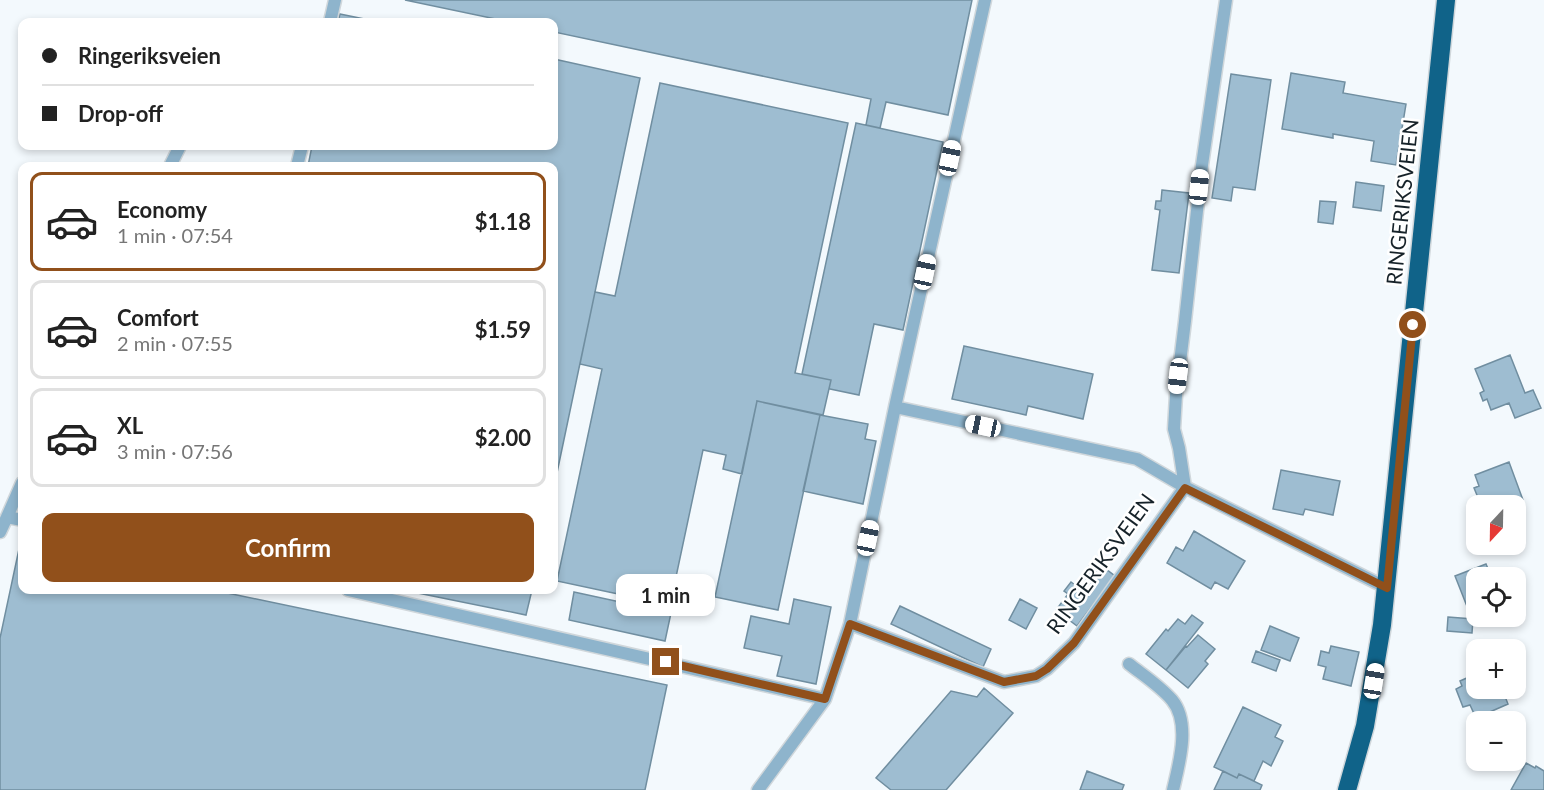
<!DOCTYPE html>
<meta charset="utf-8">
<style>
:root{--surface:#fff;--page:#f6f6f6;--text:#222;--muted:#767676;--line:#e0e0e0;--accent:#91501b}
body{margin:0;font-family:Lato,sans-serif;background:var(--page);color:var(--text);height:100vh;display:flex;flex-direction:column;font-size:22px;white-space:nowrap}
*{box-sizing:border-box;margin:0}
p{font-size:20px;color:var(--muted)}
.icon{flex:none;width:33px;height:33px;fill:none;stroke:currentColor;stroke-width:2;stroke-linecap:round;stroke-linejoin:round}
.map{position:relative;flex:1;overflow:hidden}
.sheet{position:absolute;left:18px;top:162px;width:540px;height:432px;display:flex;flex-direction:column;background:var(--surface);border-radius:12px;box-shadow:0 3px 9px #0003}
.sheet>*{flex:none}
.guide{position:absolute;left:18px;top:18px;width:540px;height:132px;border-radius:12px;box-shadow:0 3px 9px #0003;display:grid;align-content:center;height:132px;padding:0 24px;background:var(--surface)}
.needle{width:39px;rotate:202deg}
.controls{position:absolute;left:1466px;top:495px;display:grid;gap:12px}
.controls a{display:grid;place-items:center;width:60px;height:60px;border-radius:12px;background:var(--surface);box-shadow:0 3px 9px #0003;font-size:30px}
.end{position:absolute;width:27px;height:27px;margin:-14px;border:8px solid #91501b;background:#fff;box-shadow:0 0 0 3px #fff}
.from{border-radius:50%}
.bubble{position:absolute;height:42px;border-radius:12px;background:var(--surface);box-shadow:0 3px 9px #0003;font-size:20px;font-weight:700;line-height:42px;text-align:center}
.car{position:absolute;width:18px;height:36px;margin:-18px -9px;border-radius:8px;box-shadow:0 0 4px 2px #0007;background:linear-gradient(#fff 24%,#345 0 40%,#fff 0 76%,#345 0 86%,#fff 0)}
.guide b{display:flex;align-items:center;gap:21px;height:57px;font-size:22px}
.guide b+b{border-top:2px solid var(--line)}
.guide i{width:15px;height:15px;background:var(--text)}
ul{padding:10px 0 0;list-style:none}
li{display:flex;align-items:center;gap:18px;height:99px;margin:0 12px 9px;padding:0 12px;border:3px solid var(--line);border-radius:12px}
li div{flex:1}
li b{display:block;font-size:22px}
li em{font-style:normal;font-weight:700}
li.selected{border-color:var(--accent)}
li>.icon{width:54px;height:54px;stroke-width:1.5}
.primary-button{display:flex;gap:12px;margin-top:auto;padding:12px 24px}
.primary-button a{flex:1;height:69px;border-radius:12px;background:var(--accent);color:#fff;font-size:24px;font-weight:700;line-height:69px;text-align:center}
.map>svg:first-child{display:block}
.building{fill:#9ebdd1;stroke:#708ea0;stroke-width:1.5}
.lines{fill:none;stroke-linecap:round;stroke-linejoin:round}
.lane-casing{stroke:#d0d7db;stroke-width:15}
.highway-casing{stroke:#d0d7db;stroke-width:21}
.lane{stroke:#8eb4cc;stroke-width:12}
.highway{stroke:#106389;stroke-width:18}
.route{stroke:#91501b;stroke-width:8}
.labels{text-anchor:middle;stroke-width:5;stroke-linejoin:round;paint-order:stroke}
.street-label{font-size:21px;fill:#162229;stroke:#fff}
</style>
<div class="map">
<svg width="1544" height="790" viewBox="0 0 1544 790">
<rect width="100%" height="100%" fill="#f3f9fd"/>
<path class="building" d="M405,0H972L948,115L886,102L880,128L866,125L871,99L554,32V22H510Z
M340,14L379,22H338Z
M554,59L640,78L554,487V166H308L312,146H554Z
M1291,73L1345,82L1343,93L1406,104L1396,165L1371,161L1374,141L1333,134V138L1282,129Z
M1231,74L1271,80L1255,190L1233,187L1231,201L1212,198Z
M660,83L848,123L795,373L831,380L823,415L757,401L742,474L723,469L726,455L703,450L670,605L557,581L602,369L580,364L595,292L615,296Z
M856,123L943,142L903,330L874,324L859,395L830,389H829L831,380L802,374Z
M1356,182L1384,186L1381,211L1353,207Z
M1162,190L1189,193L1179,273L1152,270L1160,210L1155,209L1156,201H1161Z
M1320,201L1336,202L1333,224L1318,222Z
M964,346L1093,374L1083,419L1028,406L1026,415L952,399Z
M1510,355L1525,393L1533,390L1541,408L1515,418L1509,403L1491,410L1487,399L1483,401L1480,393L1484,391L1475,369Z
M757,401L820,415L778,610L715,597Z
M820,415L868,424L865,439L876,441L863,504L803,491Z
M1509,462L1523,500L1508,506H1487L1484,498L1479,500L1474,488L1479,486L1475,475Z
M1281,470L1340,481L1333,515L1305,509L1303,515L1273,509Z
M1194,531L1245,561L1228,589L1215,582L1211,589L1167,563L1176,547L1183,551Z
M19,549H22V590H213L667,685L645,790H0V638Z
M1094,560L1115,576L1077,626L1056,610L1068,594L1064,591L1071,582L1075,585Z
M1486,564L1492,578H1476V611L1470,614L1455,576Z
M403,590H532L526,615Z
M574,592L671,613L665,641L569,620Z
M794,599L831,607L816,684L777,676L782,656L744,648L751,616L789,624Z
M1020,599L1037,608L1026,629L1009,620Z
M900,606L991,649L983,667L891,624Z
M1192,615L1203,623L1166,670L1146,654L1166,629L1168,631L1178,619L1185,624Z
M1482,616H1501L1485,623Z
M1448,617L1473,619L1472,633L1447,631Z
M1270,626L1299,638L1290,661L1261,650Z
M1198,635L1215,649L1205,661L1208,664L1188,688L1166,670L1186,646L1187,647Z
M1331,646L1359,652L1351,686L1323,679L1326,667L1318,665L1321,651L1329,653Z
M1256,651L1280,660L1276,671L1252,662Z
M1476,674V688H1515V685L1517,689L1504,694L1508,704L1476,718L1470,705L1463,707L1456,689L1462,686L1460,681Z
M984,688L1013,713L946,790H891L876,778L951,691L977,697Z
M1243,707L1281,725L1275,737L1283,741L1271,766L1263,761L1254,781L1239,774L1237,778L1214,767Z
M1526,763L1535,768L1536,766L1544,771V790H1511Z
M1087,771L1124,785L1122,790H1080Z
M1223,771L1237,778L1239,774L1262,785L1260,790H1214Z"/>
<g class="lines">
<defs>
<path id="lane" d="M330,22L335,0
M170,166L180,146
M297,166L302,146
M895,407L1137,459L1185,487L1387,588
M7,517L22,483
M0,532L7,517L22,520
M348,590L825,699
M850,624L1004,682L1036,676L1047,669L1074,643L1185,487L1179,448L1174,429L1176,395L1185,321L1202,165L1226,0
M1129,664C1143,675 1160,686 1172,700C1191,723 1179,764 1173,790
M758,790L825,699L850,624L895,407L985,0"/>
<path id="highway" d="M1347,790L1365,726L1382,625L1446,0"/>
</defs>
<use href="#lane" class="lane-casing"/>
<use href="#highway" class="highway-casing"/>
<use href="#lane" class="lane"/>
<use href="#highway" class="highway"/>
</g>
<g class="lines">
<path class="route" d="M666,662L825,699L850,624L1004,682L1036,676L1047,669L1074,643L1185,488L1387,588L1413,325"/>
</g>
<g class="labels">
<g class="street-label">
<text transform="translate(1403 202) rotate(-84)" y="7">RINGERIKSVEIEN</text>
<text transform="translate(1101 564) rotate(-54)" y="7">RINGERIKSVEIEN</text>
</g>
</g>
</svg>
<div class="controls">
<a><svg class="needle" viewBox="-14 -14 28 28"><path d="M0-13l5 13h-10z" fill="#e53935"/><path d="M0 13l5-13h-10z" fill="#767676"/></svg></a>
<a><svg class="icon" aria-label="locate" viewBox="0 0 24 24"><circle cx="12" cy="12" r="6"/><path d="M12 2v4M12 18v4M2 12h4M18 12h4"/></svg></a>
<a>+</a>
<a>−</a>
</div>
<i class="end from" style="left:1413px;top:325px"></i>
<i class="end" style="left:666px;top:662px"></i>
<div class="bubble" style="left:616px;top:574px;width:99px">1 min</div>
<i class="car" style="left:950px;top:158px;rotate:12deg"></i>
<i class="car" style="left:1199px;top:187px;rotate:6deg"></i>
<i class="car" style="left:925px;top:272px;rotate:12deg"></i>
<i class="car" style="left:1178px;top:376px;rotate:187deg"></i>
<i class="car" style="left:983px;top:426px;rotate:282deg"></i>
<i class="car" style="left:868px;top:538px;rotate:12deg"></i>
<i class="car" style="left:1374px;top:681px;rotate:9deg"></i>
<div class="guide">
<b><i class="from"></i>Ringeriksveien</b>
<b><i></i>Drop-off</b>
</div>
<section class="sheet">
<ul>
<li class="selected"><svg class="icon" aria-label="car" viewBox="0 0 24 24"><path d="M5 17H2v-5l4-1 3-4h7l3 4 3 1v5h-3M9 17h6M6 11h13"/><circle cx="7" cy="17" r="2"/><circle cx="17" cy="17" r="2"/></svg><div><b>Economy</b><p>1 min · 07:54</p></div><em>$1.18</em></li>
<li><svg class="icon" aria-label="car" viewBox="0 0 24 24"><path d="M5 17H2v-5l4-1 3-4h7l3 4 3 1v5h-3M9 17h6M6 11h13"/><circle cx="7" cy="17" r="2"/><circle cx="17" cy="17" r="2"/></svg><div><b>Comfort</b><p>2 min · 07:55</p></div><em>$1.59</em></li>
<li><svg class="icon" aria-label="car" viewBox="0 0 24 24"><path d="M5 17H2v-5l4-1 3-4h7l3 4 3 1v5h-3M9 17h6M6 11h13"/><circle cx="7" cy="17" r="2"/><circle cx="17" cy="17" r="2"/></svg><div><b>XL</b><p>3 min · 07:56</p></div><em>$2.00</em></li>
</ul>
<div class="primary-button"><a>Confirm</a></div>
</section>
</div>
